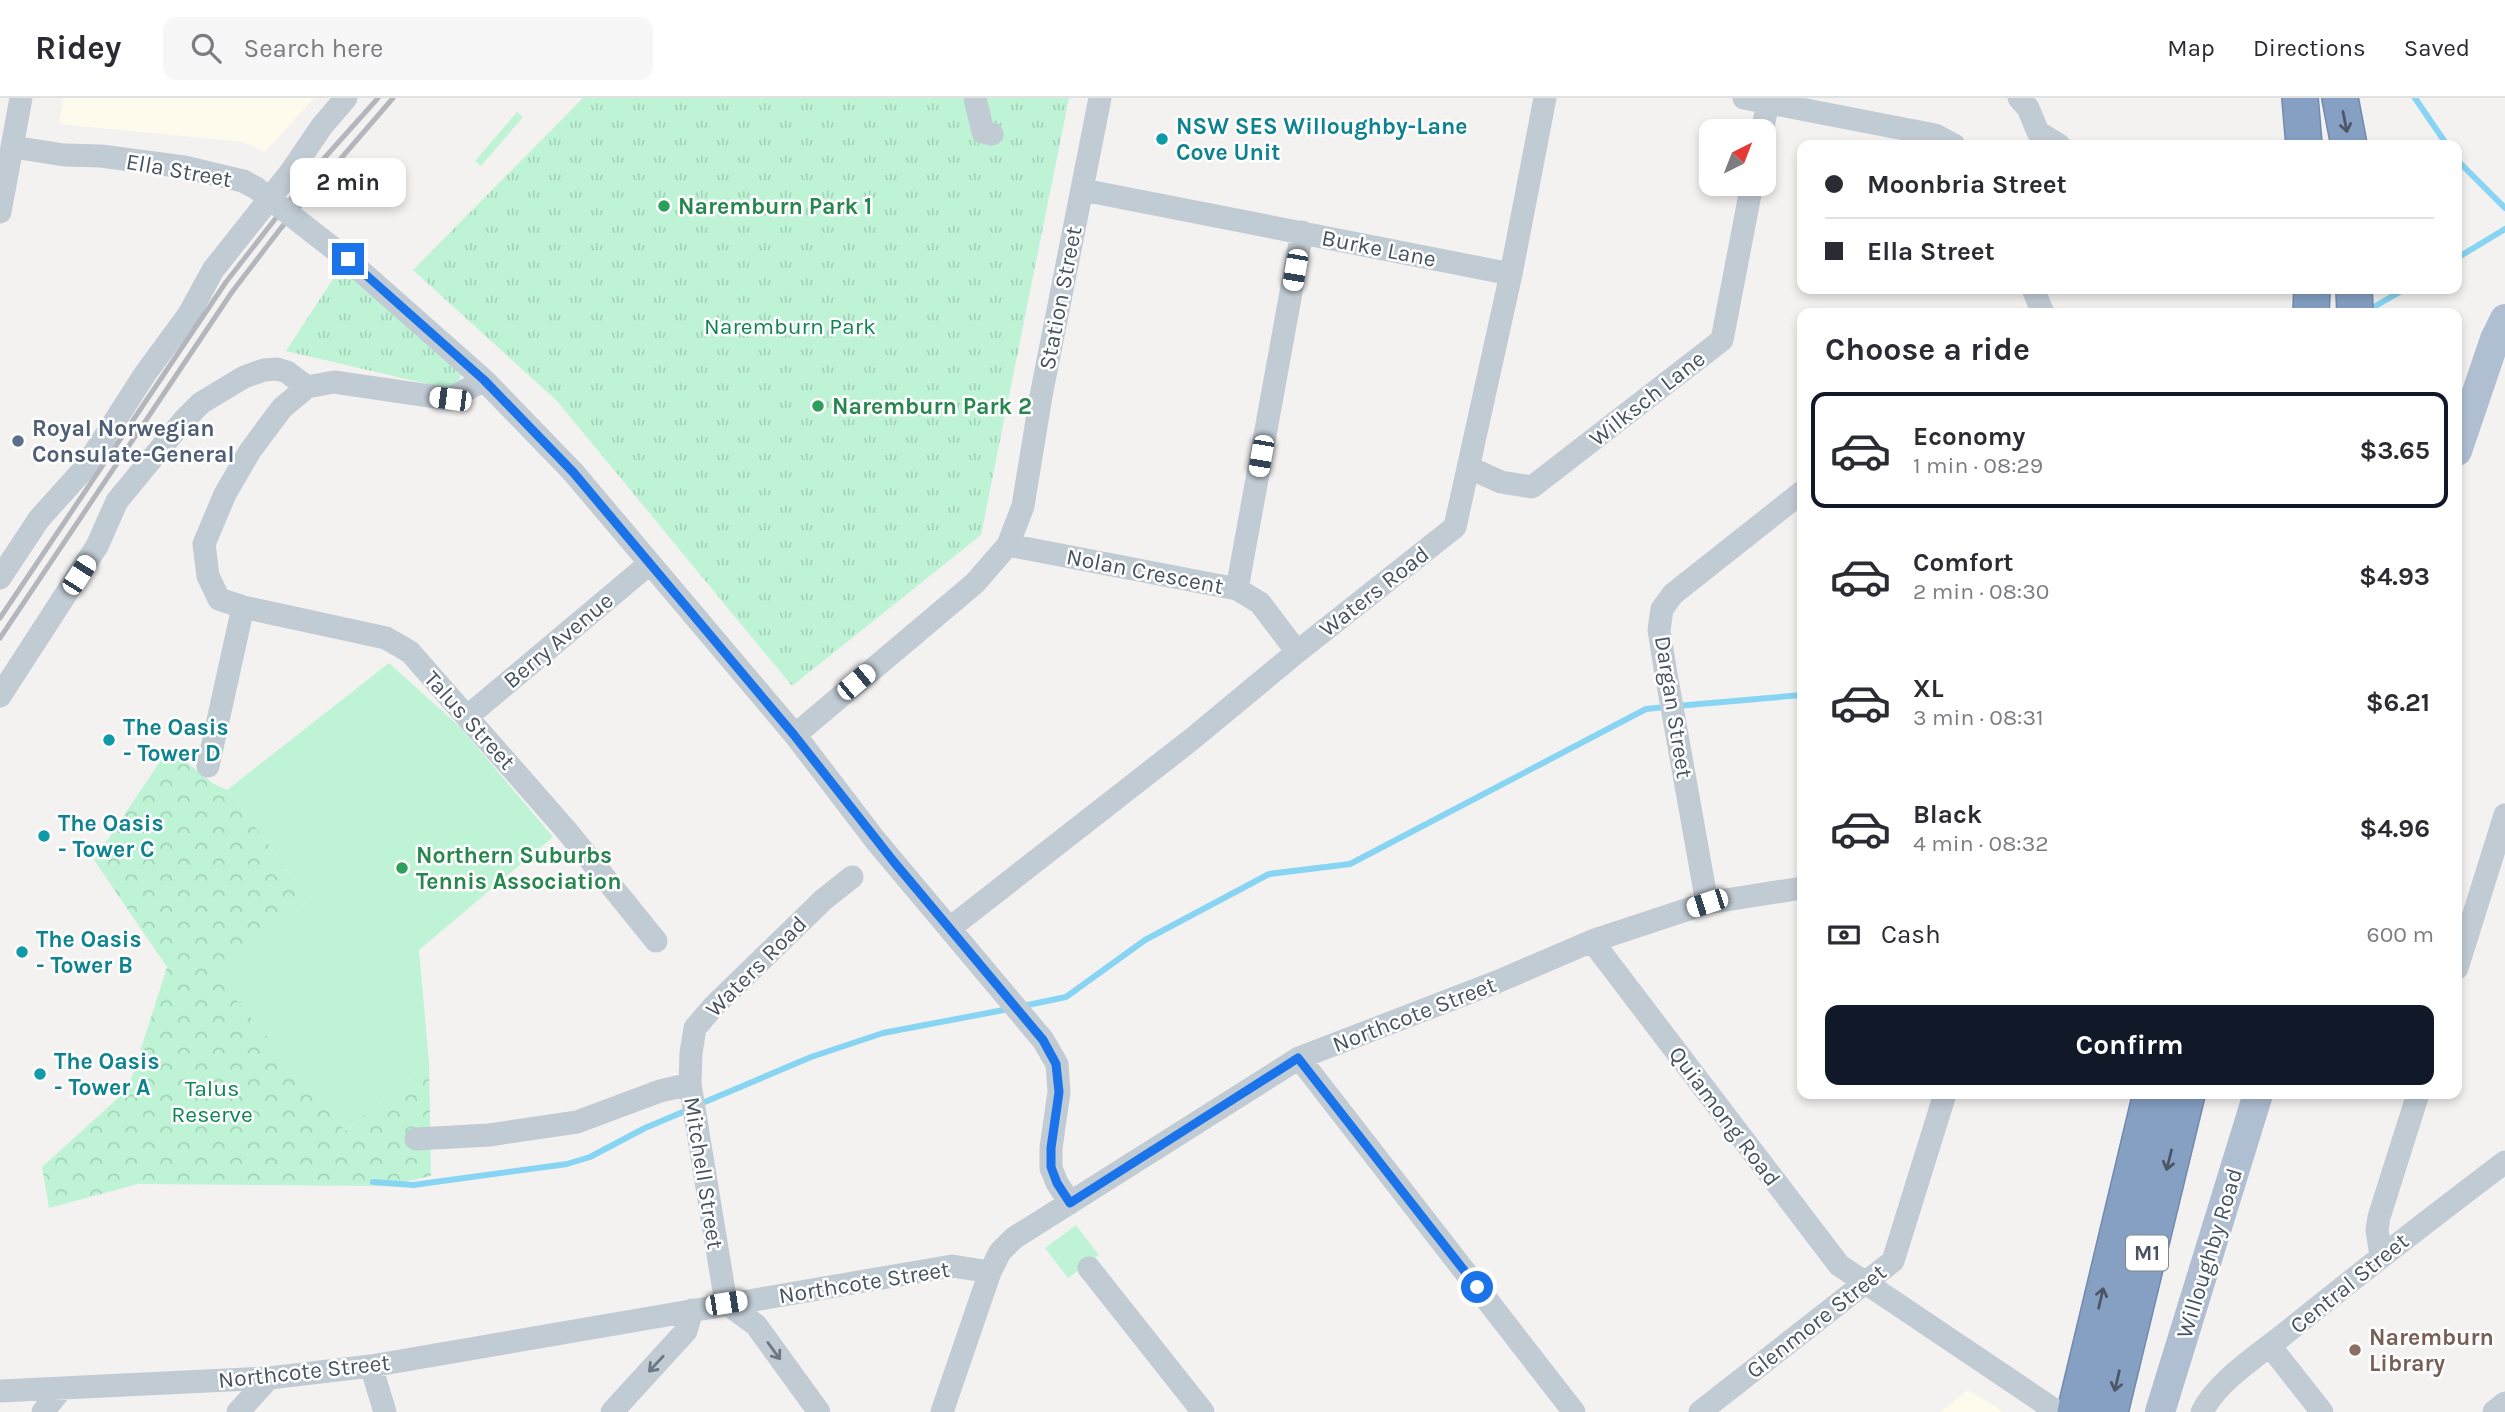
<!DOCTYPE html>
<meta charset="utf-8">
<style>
:root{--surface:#fff;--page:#f7f7f7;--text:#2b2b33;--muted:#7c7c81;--line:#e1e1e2;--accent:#111827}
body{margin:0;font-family:Karla,sans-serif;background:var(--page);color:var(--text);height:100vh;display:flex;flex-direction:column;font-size:26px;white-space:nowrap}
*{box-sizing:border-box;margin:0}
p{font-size:23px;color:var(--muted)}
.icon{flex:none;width:38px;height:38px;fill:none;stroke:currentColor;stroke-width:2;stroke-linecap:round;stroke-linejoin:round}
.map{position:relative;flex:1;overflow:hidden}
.drawer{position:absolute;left:1797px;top:210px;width:665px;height:791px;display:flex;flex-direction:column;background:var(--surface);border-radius:14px;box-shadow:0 4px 10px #0003}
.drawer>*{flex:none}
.banner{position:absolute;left:1797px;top:42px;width:665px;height:154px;border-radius:14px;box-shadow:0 4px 10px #0003;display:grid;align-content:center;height:154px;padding:0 28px;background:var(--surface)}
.needle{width:46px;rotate:42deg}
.tools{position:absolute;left:1699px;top:21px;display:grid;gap:14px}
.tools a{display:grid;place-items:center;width:77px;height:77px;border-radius:14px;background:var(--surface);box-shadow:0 4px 10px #0003;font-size:35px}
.end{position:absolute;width:32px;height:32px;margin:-16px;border:9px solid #1a73e8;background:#fff;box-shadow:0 0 0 4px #fff}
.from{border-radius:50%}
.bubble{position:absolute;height:49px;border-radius:14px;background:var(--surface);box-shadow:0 4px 10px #0003;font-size:23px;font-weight:700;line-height:49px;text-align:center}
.car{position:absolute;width:21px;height:42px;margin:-21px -10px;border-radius:9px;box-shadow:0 0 5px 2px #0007;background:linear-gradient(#fff 24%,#345 0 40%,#fff 0 76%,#345 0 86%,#fff 0)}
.banner b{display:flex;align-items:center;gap:24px;height:66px;font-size:26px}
.banner b+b{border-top:2px solid var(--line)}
.banner i{width:18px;height:18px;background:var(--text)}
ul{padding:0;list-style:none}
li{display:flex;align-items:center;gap:21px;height:116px;margin:0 14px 10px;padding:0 14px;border:4px solid transparent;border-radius:14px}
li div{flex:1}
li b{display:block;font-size:26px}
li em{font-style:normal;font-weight:700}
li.active{border-color:var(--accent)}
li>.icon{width:63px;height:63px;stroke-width:1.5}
h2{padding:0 28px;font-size:32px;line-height:84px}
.pay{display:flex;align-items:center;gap:18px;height:77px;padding:0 28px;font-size:26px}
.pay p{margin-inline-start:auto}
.cta{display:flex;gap:14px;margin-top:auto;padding:14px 28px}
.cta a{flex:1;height:80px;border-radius:14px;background:var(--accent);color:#fff;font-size:28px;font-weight:700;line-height:80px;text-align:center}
header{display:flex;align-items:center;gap:42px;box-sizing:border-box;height:98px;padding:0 35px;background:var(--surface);border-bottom:2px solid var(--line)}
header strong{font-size:33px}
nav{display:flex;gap:38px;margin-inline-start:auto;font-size:24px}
.search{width:490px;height:63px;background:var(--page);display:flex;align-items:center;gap:18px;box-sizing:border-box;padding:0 24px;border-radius:14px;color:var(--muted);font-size:26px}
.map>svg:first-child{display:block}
.commercial{fill:#fefaec}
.green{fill:#bef3d6}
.forest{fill:url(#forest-crowns)}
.park{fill:url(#park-tufts)}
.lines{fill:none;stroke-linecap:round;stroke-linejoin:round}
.stream{stroke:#88d5f3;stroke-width:6}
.highway-casing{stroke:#718aaf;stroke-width:38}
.minor{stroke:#c1cbd4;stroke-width:23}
.major{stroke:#b0bed2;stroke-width:30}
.highway{stroke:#86a0c3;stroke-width:35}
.rail{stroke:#b3b6bc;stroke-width:5}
.minor-bridge{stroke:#c1cbd4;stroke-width:23}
.oneway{stroke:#4b5766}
.oneway2{stroke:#6c7784}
.route{stroke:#1a73e8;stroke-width:9}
.culture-dot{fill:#0f9aa8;stroke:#fff;stroke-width:2.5}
.leisure-dot{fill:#2e9e5b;stroke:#fff;stroke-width:2.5}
.service-dot{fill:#5c6f8a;stroke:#fff;stroke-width:2.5}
.education-dot{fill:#8d6e63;stroke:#fff;stroke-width:2.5}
.labels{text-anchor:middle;stroke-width:5;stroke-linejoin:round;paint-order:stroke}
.shield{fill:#fff;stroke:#7f8790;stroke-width:2}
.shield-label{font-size:21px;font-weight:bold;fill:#485361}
.culture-label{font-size:23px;font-weight:bold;fill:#0d838f;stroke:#fff;text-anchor:start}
.street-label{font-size:23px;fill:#485361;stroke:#fff}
.leisure-label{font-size:23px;font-weight:bold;fill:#27864d;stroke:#fff;text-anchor:start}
.park-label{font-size:23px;fill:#108453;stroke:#fff}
.service-label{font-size:23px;font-weight:bold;fill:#4e5e75;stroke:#fff;text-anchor:start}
.education-label{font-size:23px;font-weight:bold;fill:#785e54;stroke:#fff;text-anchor:start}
</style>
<header>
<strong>Ridey</strong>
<div class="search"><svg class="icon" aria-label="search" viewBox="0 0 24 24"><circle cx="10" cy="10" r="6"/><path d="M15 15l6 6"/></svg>Search here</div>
<nav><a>Map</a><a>Directions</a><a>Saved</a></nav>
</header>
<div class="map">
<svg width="2505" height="1314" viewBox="0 0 2505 1314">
<defs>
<pattern id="forest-crowns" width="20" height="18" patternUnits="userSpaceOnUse" patternTransform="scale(1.75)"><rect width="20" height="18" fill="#bef3d6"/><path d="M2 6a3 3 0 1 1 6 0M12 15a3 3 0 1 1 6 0" fill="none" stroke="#a5d2ba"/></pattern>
<pattern id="park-tufts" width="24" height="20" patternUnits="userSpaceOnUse" patternTransform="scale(1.75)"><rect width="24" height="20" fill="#bef3d6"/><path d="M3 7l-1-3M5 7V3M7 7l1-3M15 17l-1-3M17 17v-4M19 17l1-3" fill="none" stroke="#a5d2ba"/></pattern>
</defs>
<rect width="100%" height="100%" fill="#f4f2f1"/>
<path class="commercial" d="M63,0H314L265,54L244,44L59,26Z
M1968,1292L1999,1311L2002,1314H1940Z"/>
<path class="green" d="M517,14L523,19L481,68L475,63Z
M389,565L461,630L553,739L419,852L429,964L345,1033L218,881L310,801L227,692Z
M1076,1127L1099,1157L1068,1180L1045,1150Z"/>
<path class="forest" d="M169,650L214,686L227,692L310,801L219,881L345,1033L429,964L431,1078L386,1088L138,1086L49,1110L42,1069L128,991L167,869L94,762Z"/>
<path class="park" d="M583,0H1069L981,437L792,588L557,303L413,172Z
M328,153L461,272L460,282L453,289L445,290L286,253L335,178Z"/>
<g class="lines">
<path class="stream" d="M2415,0L2447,47
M2457,62L2505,110
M2457,160L2505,131
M2365,214L2405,191
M1677,608L1802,597
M1023,908L1066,899L1145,842L1269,776L1350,766L1646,611L1666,609
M700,1006L811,959L883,935L1009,911
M373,1084L413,1087L567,1066L590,1059L645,1030L690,1011"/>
<defs>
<path id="highway" d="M2300,0L2304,47
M2340,0L2349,47
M2354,191L2355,215
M2311,215L2312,191
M2075,1314L2151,996
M2110,1314L2187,996"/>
</defs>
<use href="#highway" class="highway-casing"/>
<path class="minor" d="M975,0L983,34L992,36
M1744,0L1935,37L1954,47
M2019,0L2028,10L2038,34
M1762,33L1768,5
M2038,34L2059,47
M13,49L64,57L101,58L184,69L243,83
M1083,92L1511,176
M0,114L21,0
M347,161L484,282L573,374L795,637L876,743L1043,942L1057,966L1059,994L1051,1050V1070L1057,1085L1070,1105
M2033,191L2043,215
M484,282L450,301L334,284L307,289L282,310L250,353L225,396L204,446L208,478L219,501L243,509L386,540L410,554L566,732L656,843
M1470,370L1501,384L1532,389L1722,242L1752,86
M1008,447L1237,491L1260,505L1297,554
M0,480L39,421L84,371L145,276L189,216L213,172L290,75L322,28L346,0
M1237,491L1302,134
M0,598L97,448L117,403L184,322L201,305L244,279L264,272L277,271L287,274L307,289
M468,618L649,466
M795,637L975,485L1008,447L1023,408L1041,298L1100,0
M208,668L243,509
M1707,805L1665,570L1659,532L1662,511L1673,496L1802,394
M950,830L1192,641L1297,554L1455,429L1511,176L1545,0
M1592,843L1839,1167L2053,1311L2052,1314
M2457,870L2505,717
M1299,960L1574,1314
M690,986L726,1205L756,1227L819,1314
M416,1041L489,1037L577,1024L660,993L690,986L691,955L695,930L713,909L823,802L852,779
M2381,1158L2377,1132L2379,1119L2418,996
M1089,1170L1203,1314
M2270,1248L2322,1314
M371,1268L385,1314
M0,1293L269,1280L371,1268L952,1168L990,1174
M43,1314L62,1290
M238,1314L269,1280
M612,1314L686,1233L692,1212
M942,1314L990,1174L1000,1154L1014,1140L1299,960L1499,883L1592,843L1707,805L1802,790
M1700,1314L1893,1163L1945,996
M2202,1314C2217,1283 2260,1256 2287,1234C2359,1176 2431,1120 2505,1064
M2494,1314L2505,1305"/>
<path class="major" d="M2457,353L2495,241L2505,221
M2160,1314L2258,996"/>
<use href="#highway" class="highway"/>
<path class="rail" d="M0,520L226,184L311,75L378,0
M0,540L232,194L281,130L393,0"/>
<path class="minor-bridge" d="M243,83L256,90L347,161"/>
</g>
<defs><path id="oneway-shaft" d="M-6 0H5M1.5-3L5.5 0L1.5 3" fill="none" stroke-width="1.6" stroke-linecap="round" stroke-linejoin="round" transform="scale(1.75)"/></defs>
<g class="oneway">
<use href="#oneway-shaft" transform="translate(2345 24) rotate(79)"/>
<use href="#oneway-shaft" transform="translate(2169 1062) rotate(104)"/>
<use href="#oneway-shaft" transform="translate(2101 1200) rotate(-77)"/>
<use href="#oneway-shaft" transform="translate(2117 1283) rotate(103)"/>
</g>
<g class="oneway2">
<use href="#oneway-shaft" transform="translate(774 1253) rotate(54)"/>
<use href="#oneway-shaft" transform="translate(656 1266) rotate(133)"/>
</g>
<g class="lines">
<path class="route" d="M348,161L484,282L573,374L794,637L894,764L1043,942L1056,966L1059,994L1051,1050V1069L1057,1085L1070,1105L1298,960L1477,1189"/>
</g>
<g class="culture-dot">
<circle cx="1162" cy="41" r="7"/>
<circle cx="109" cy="642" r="7"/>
<circle cx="44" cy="738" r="7"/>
<circle cx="22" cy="854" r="7"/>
<circle cx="40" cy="976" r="7"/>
</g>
<g class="leisure-dot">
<circle cx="664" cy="108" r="7"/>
<circle cx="818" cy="308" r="7"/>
<circle cx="402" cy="770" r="7"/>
</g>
<circle class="service-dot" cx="18" cy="343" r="7"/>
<circle class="education-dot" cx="2355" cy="1252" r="7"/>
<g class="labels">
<rect class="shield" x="2126" y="1137.5" width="42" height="35" rx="5"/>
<g class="shield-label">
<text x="2147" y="1162">M1</text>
</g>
<g class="culture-label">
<text x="1176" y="36">NSW SES Willoughby-Lane<tspan x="1176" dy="26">Cove Unit</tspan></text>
<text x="123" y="637">The Oasis<tspan x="123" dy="26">- Tower D</tspan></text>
<text x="58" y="733">The Oasis<tspan x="58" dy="26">- Tower C</tspan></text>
<text x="36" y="849">The Oasis<tspan x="36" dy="26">- Tower B</tspan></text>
<text x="54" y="971">The Oasis<tspan x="54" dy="26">- Tower A</tspan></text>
</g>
<g class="street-label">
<text transform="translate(179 72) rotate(10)" y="8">Ella Street</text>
<text transform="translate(1379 150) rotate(11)" y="8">Burke Lane</text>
<text transform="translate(1060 200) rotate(-79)" y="8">Station Street</text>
<text transform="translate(1647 300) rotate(-38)" y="8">Wilksch Lane</text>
<text transform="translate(1145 473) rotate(11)" y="8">Nolan Crescent</text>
<text transform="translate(1374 493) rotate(-38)" y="8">Waters Road</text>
<text transform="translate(558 542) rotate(-40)" y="8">Berry Avenue</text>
<text transform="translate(1674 609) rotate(81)" y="8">Dargan Street</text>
<text transform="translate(470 622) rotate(48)" y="8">Talus Street</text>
<text transform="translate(756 868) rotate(-45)" y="8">Waters Road</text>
<text transform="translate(1414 916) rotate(-21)" y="8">Northcote Street</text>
<text transform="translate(1725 1018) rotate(53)" y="8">Quiamong Road</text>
<text transform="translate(704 1075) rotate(81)" y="8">Mitchell Street</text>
<text transform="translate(2209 1155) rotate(-73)" y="8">Willoughby Road</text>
<text transform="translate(864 1184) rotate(-9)" y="8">Northcote Street</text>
<text transform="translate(2349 1185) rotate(-39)" y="8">Central Street</text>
<text transform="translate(1816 1223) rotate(-38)" y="8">Glenmore Street</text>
<text transform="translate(304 1273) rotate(-6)" y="8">Northcote Street</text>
</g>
<g class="leisure-label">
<text x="678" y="116">Naremburn Park 1</text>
<text x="832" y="316">Naremburn Park 2</text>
<text x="416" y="765">Northern Suburbs<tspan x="416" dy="26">Tennis Association</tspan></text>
</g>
<g class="park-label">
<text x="790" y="236">Naremburn Park</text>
<text x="212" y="998">Talus<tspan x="212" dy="26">Reserve</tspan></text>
</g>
<g class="service-label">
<text x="32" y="338">Royal Norwegian<tspan x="32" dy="26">Consulate-General</tspan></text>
</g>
<g class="education-label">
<text x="2369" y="1247">Naremburn<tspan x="2369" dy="26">Library</tspan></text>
</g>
</g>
</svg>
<div class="tools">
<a><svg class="needle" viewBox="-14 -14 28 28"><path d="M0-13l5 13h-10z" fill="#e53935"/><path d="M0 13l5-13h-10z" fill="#7c7c81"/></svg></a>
</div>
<i class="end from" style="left:1477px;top:1189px"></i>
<i class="end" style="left:348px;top:161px"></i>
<div class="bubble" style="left:290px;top:60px;width:116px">2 min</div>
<i class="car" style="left:1295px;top:172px;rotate:190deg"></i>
<i class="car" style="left:450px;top:301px;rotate:277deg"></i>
<i class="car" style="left:1261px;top:358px;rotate:190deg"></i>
<i class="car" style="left:79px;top:477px;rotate:33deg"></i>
<i class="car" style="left:856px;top:584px;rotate:50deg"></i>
<i class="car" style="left:1707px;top:805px;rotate:252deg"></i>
<i class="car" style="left:726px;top:1205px;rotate:81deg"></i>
<div class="banner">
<b><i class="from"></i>Moonbria Street</b>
<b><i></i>Ella Street</b>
</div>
<section class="drawer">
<h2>Choose a ride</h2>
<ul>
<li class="active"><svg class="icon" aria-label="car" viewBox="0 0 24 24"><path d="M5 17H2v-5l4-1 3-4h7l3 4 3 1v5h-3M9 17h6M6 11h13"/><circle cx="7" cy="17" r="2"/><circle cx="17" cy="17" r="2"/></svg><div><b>Economy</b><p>1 min · 08:29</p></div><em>$3.65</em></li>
<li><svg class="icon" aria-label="car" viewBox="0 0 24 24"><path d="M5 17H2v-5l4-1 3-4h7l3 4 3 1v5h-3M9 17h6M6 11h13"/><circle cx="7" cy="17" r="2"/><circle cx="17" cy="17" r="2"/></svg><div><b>Comfort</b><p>2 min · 08:30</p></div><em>$4.93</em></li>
<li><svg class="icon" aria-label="car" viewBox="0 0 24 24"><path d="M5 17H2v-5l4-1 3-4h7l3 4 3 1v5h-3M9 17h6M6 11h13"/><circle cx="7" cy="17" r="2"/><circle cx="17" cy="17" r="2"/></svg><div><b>XL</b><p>3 min · 08:31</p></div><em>$6.21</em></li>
<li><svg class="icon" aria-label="car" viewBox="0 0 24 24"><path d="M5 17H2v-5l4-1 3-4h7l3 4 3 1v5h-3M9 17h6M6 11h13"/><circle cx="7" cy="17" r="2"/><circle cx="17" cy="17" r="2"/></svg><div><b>Black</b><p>4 min · 08:32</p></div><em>$4.96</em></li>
</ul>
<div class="pay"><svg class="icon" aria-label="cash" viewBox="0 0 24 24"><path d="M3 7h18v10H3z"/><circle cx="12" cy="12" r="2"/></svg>Cash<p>600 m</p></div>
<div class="cta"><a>Confirm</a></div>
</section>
</div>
